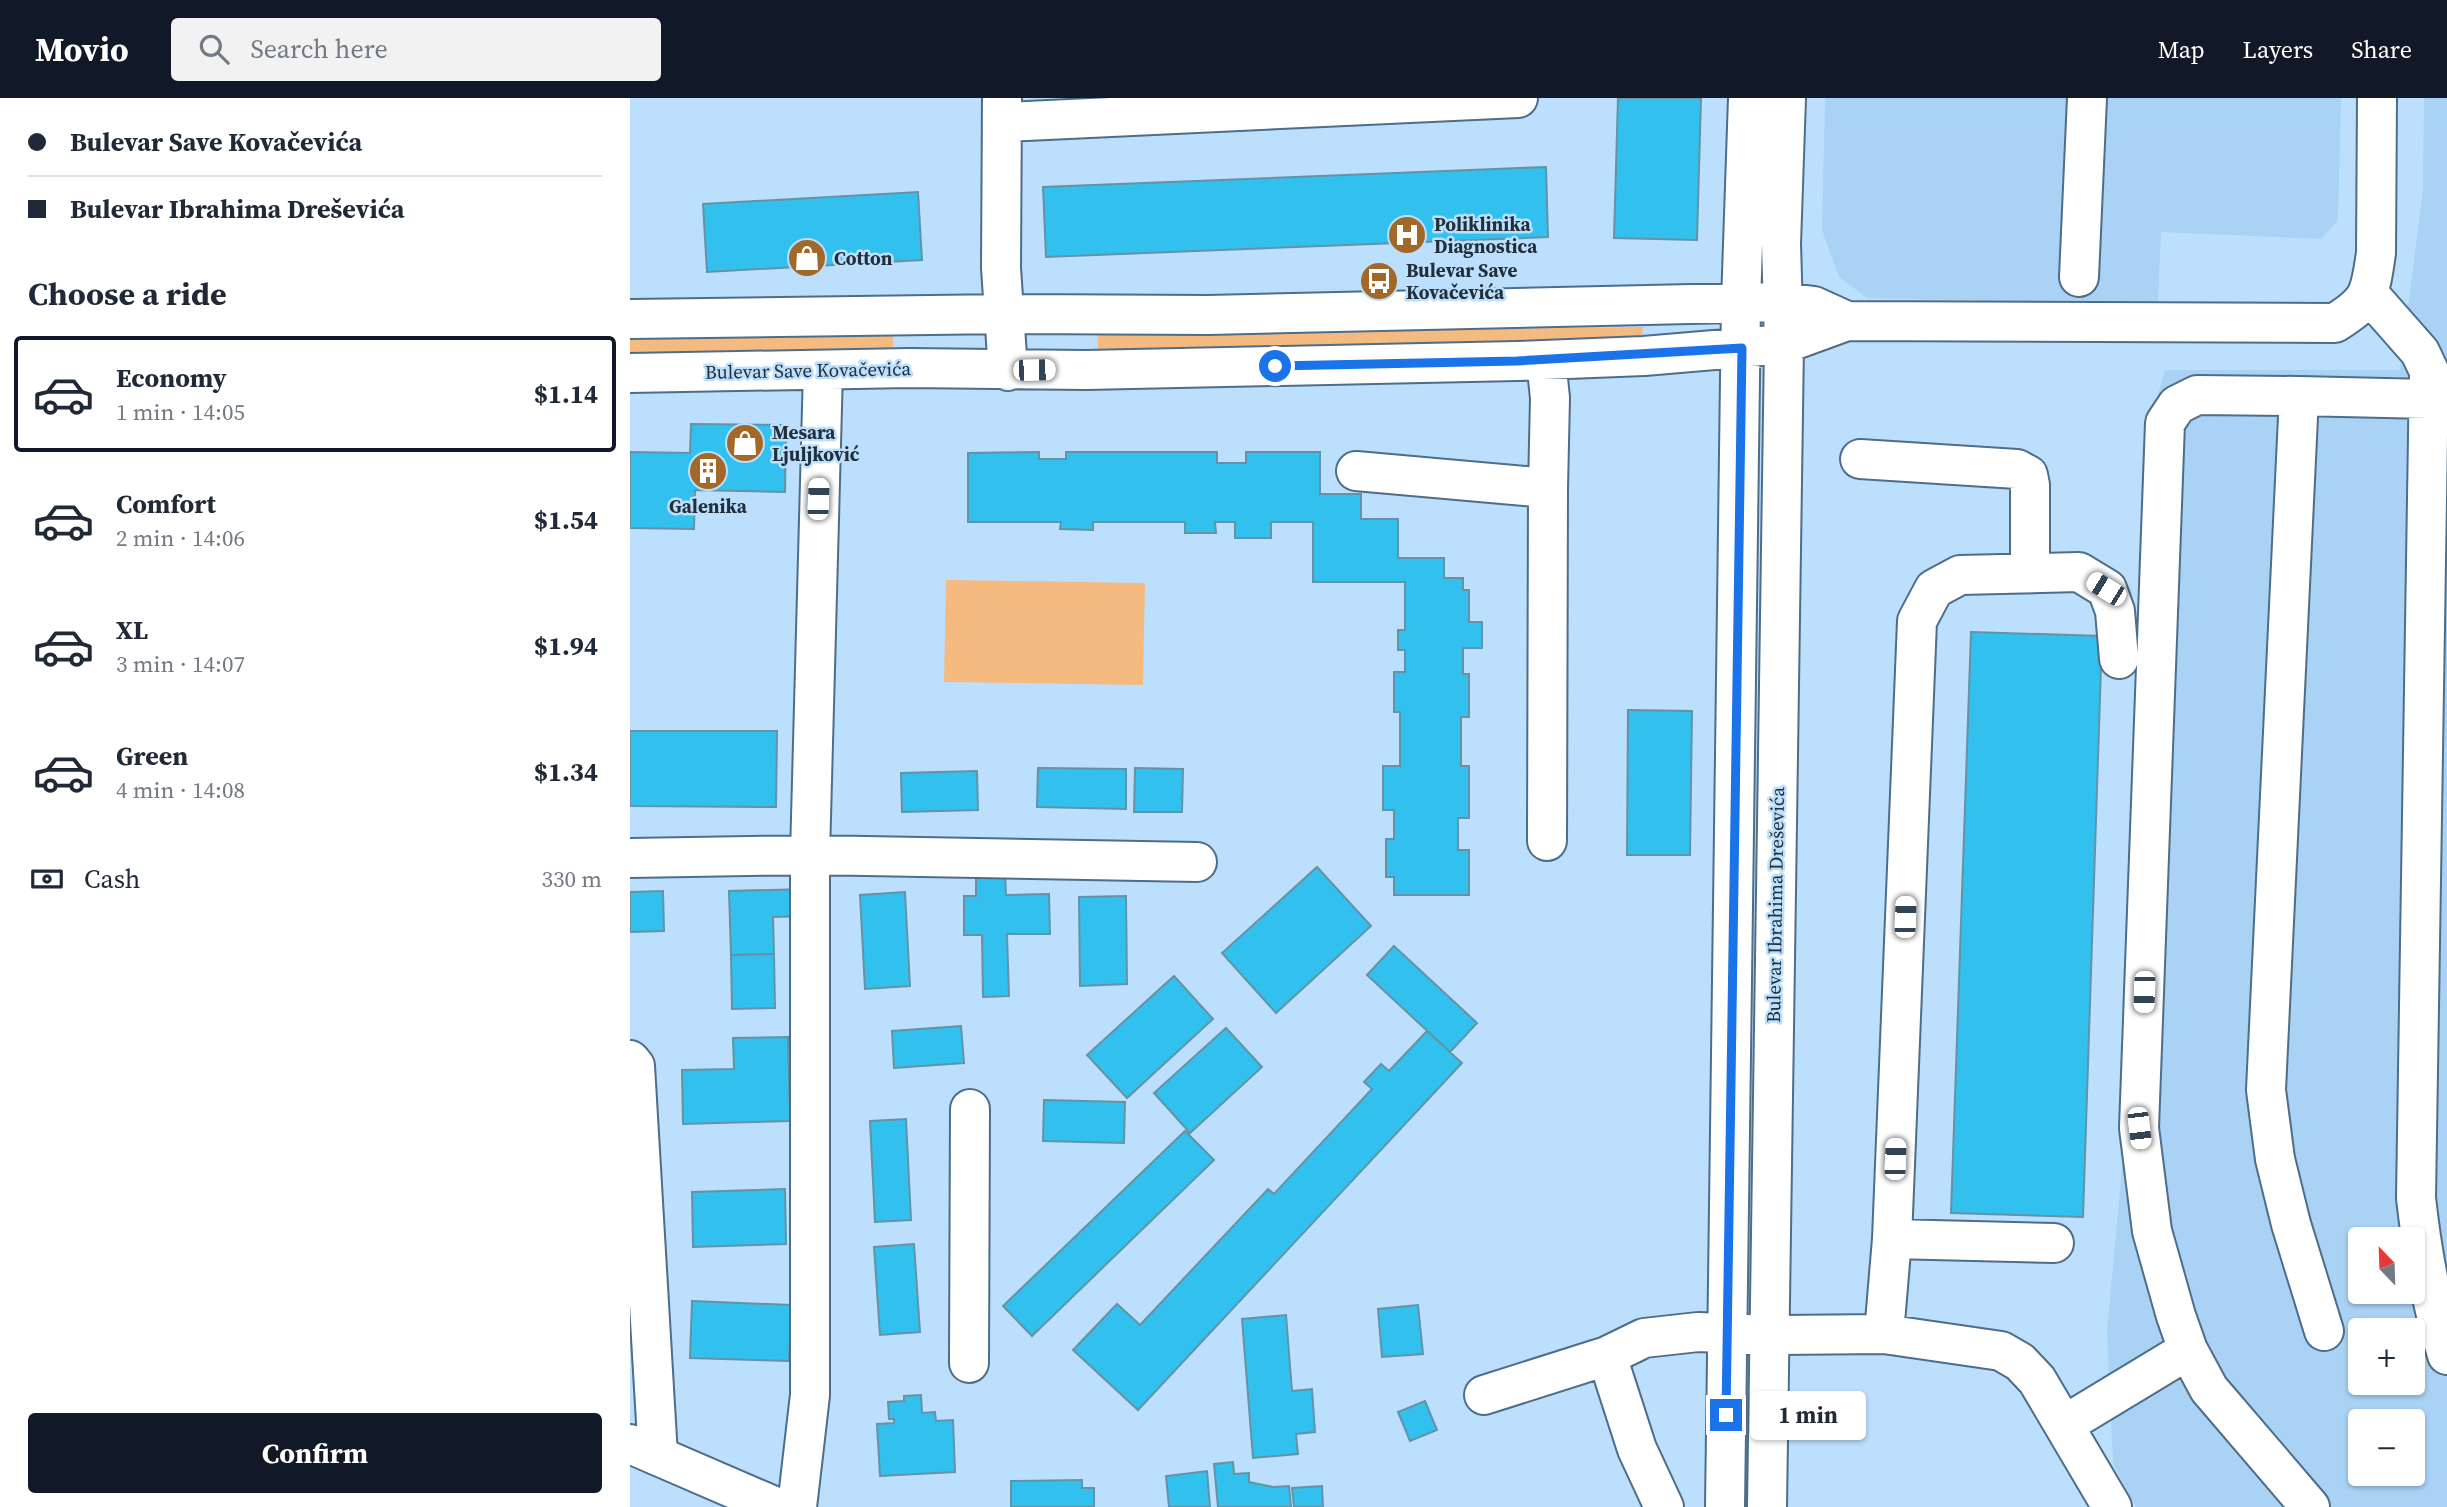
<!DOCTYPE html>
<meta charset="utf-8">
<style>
:root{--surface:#fff;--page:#f2f2f3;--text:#1f2937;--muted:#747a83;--line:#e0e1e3;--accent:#111827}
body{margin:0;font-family:"Source Serif 4",serif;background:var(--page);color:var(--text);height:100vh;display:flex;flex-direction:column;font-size:26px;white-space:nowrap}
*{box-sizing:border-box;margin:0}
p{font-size:23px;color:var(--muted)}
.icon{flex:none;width:38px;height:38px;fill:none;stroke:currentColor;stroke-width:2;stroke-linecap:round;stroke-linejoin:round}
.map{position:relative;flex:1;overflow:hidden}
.details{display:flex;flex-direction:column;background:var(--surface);width:630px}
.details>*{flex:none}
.top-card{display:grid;align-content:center;height:154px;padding:0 28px;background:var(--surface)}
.needle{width:46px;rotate:337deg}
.controls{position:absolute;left:1718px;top:1129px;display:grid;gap:14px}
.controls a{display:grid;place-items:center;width:77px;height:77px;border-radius:7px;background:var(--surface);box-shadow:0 2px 5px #0004;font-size:35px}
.end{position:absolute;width:32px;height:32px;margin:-16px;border:9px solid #1a73e8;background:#fff;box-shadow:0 0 0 4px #fff}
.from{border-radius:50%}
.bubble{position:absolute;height:49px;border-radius:7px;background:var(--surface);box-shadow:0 2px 5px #0004;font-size:23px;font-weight:700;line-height:49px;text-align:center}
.car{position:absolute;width:21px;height:42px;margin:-21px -10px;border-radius:9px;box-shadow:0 0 5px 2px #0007;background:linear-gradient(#fff 24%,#345 0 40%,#fff 0 76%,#345 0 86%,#fff 0)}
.top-card b{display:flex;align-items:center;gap:24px;height:66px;font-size:26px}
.top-card b+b{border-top:2px solid var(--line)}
.top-card i{width:18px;height:18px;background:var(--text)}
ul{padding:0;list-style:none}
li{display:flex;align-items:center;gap:21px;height:116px;margin:0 14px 10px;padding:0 14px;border:4px solid transparent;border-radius:7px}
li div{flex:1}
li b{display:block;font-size:26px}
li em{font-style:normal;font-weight:700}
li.current{border-color:var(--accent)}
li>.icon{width:63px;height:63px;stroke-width:1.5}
h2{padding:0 28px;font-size:32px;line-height:84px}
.pay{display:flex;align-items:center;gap:18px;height:77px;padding:0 28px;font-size:26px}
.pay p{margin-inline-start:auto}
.cta{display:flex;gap:14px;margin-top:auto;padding:14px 28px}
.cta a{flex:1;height:80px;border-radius:7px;background:var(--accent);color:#fff;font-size:28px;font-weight:700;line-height:80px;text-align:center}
header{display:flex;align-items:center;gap:42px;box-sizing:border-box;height:98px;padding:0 35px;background:var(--accent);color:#fff}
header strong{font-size:33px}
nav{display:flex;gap:38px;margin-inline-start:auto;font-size:24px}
.search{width:490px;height:63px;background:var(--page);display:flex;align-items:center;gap:18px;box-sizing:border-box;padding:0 24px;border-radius:7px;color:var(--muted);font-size:26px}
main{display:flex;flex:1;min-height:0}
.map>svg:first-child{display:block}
.built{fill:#a9d2f4;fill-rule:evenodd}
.green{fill:#f5ba80}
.building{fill:#32c1ee;stroke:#6592a4;stroke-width:2}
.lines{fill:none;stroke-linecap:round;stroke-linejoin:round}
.minor-casing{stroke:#4e6d87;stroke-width:42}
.major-casing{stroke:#4e6d87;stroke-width:42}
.minor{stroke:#fff;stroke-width:38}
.major{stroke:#fff;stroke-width:38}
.route{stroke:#1a73e8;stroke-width:9}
.labels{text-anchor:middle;stroke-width:5;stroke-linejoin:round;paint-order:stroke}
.poi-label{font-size:19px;font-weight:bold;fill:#222f3b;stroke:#bcdffd;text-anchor:start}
.street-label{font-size:19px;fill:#222f3b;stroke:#bcdffd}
</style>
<header>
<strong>Movio</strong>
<div class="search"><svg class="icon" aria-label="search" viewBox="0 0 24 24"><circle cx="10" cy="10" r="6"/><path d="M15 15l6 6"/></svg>Search here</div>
<nav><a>Map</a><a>Layers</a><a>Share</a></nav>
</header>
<main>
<section class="details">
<div class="top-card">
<b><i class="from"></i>Bulevar Save Kovačevića</b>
<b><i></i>Bulevar Ibrahima Dreševića</b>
</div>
<h2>Choose a ride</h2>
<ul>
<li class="current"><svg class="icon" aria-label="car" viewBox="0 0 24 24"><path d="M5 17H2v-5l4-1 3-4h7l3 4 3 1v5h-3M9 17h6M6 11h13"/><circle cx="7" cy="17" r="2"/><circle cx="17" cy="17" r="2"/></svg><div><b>Economy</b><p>1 min · 14:05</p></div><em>$1.14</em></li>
<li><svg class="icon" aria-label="car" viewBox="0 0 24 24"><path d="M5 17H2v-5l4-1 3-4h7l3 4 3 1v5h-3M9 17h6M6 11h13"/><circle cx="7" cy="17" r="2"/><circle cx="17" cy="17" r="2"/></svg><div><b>Comfort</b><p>2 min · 14:06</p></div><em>$1.54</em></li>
<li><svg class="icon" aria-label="car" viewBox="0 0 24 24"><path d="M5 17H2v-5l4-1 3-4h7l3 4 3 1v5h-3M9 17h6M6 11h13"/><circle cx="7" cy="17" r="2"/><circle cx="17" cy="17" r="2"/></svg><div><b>XL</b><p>3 min · 14:07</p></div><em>$1.94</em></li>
<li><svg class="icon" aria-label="car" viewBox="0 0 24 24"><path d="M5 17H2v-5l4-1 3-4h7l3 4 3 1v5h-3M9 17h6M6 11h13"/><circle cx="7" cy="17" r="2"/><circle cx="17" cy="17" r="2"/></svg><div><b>Green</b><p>4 min · 14:08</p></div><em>$1.34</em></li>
</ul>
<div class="pay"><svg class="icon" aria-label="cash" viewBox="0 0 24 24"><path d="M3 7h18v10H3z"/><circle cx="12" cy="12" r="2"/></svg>Cash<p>330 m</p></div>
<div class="cta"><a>Confirm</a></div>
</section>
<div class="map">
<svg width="1817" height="1409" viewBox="0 0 1817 1409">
<rect width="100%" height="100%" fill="#bcdffd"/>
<path class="built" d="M1195,0H1711L1708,122L1691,141L1531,134L1528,207L1237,200L1209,179L1192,132Z
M1794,0H1817V1409H1506L1483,1366L1477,1233L1497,1017L1524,310L1535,272H1770L1793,92ZM1731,1141H1783V1194H1731ZM1731,1232H1783V1284H1731ZM1731,1323H1783V1376H1731Z"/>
<path class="green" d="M1013,229L1012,240L468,255V236Z
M263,237V256L0,259V239Z
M316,482L515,485L513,587L314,584Z"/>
<path class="building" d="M988,0H1071L1067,142L984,140Z
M916,69L918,139L416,159L413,89Z
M288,94L292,162L77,174L73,106Z
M61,326L156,327L155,394L65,392L64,431L0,430V354L60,355Z
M409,354V361H436V354H587V365H616V354H690V396H731V421H768V460H814V480H833V492H839V524H852V550H833V576H839V619H831V668H839V720H828V752H839V797H764V779H756V741H764V712H753V668H770V614H764V574H775V552H768V532H775V484H683V424H641V440H605V424H585L586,435H555V424H463V432L430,431L431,424H338V355Z
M1341,534L1472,538L1453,1119L1321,1115Z
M998,612L1062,613L1060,757H997Z
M0,633H147L146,709L0,708Z
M408,670L496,671V711L407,709Z
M505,670L553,671L552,714H504Z
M347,673L348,712L272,714L271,675Z
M687,769L741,828L646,915L592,855Z
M346,774H375L376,797L419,796L420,836H377L379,898L353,899L352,837H334V798H346Z
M176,791L177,818L143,819L144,856L101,857L99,793Z
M33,793L34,833L0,834V794Z
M275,794L280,888L235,891L230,797Z
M496,798L497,886L450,888L449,799Z
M764,848L847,925L820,954L737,877Z
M144,856L145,910L102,911L101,857Z
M544,878L583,921L497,1000L457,957Z
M331,928L334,965L264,970L262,933Z
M596,930L632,969L560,1035L524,995Z
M797,933L832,965L508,1312L443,1252L487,1206L510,1227L638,1091L644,1096L742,991L734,984L751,966L759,973Z
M158,939L160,1023L53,1026L52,972L104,971L103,940Z
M414,1002L495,1004L494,1045L413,1043Z
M276,1021L281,1122L245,1124L240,1023Z
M555,1033L584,1062L402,1238L373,1208Z
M155,1091L156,1146L63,1149L62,1094Z
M284,1146L290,1234L250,1237L244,1149Z
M62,1203L161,1207L159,1263L60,1260Z
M788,1207L793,1256L752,1259L748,1211Z
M656,1217L662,1293L682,1291L685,1334L666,1336L668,1356L623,1360L612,1221Z
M291,1297L292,1315L305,1314L306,1323L323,1322L325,1374L250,1378L247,1326L264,1325V1321H259L258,1304L274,1303V1298Z
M795,1303L807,1332L780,1343L768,1314Z
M603,1364L604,1376L619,1375V1384L643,1389L659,1388L661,1409H588L584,1366Z
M577,1373L580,1409H539L536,1378Z
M452,1382V1390H464V1409H381V1383Z
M692,1388L693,1409H664L662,1390Z"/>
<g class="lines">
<defs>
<path id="minor" d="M372,0L371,170L378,273
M374,24L888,0
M1449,179L1457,0
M1739,196L1790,254L1799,273L1786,1100C1792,1154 1801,1205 1817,1257
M0,221L375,216L578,217L1154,204L1184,208L1217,223
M916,262L920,300L918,390L917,743
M0,275L279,270L456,272L887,263L1014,258L1154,246L1217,223L1705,225C1740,203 1740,196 1746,155L1747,0
M1669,298L1567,297L1547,307L1535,325L1509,1030L1522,1133L1546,1218L1558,1252L1579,1291L1680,1409
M1230,361L1387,371L1398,377L1400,387V475
M726,373L918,390
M0,760L180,757L567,764
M0,962L5,968L28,1358
M1262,1141L1424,1145
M1694,1233L1661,1126L1645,1061L1636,992L1669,298L1798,301L1817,291
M1254,1236L1262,1141L1287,523L1304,491L1330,477L1449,474L1477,491L1485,513L1489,561
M977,1258L1007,1351L1034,1409
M339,1265L340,1011
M854,1297L977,1258L1014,1240L1068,1234L1141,1237L1254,1236L1371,1253L1390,1264L1407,1282L1482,1409
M1434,1327L1558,1252
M167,1409L180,1297V757L193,272
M1095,1409L1111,205L1118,0
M1137,1409L1154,246L1151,146L1156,0"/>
<path id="major" d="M0,1346L146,1409"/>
</defs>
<use href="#minor" class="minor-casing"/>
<use href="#major" class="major-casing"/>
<use href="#minor" class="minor"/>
<use href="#major" class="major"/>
</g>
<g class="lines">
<path class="route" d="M645,268L887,263L1112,250L1096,1317"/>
</g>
<defs>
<symbol id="hospital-disc" viewBox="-11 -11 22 22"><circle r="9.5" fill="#a26828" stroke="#bcdffd"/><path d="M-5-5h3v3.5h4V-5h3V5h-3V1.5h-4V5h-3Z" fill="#fff"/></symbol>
<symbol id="shop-disc" viewBox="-11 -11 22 22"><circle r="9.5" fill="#a26828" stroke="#bcdffd"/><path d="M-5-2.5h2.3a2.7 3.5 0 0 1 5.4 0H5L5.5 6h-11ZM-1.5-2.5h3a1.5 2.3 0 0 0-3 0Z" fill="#fff"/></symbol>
<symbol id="bus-disc" viewBox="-11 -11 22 22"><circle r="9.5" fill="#a26828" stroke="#bcdffd"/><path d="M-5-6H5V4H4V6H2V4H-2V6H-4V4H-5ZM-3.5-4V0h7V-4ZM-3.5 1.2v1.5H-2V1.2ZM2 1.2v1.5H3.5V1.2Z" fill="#fff"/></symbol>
<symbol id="building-disc" viewBox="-11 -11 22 22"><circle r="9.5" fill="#a26828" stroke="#bcdffd"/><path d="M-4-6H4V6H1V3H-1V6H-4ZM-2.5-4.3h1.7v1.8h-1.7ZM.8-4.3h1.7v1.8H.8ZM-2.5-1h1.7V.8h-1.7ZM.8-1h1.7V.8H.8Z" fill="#fff"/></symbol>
</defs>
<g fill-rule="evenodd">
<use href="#hospital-disc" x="755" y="115" width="44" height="44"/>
<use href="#shop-disc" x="155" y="138" width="44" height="44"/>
<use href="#bus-disc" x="727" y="161" width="44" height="44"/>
<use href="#shop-disc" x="93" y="323" width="44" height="44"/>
<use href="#building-disc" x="56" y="351" width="44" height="44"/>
</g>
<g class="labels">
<g class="poi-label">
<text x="804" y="133">Poliklinika<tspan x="804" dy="22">Diagnostica</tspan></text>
<text x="204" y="167">Cotton</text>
<text x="776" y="179">Bulevar Save<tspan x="776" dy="22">Kovačevića</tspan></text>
<text x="142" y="341">Mesara<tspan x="142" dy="22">Ljuljković</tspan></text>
<text x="78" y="415" text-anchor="middle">Galenika</text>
</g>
<g class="street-label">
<text transform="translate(178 272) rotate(-1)" y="7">Bulevar Save Kovačevića</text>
<text transform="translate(1145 807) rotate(-89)" y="7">Bulevar Ibrahima Dreševića</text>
</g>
</g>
</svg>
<div class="controls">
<a><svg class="needle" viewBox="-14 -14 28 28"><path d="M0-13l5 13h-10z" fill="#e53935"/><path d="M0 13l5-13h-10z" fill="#747a83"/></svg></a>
<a>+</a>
<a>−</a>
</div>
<i class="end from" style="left:645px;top:268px"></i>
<i class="end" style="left:1096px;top:1317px"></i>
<div class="bubble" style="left:1120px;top:1293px;width:116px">1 min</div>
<i class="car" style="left:404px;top:272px;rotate:89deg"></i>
<i class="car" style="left:188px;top:401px;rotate:2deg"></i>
<i class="car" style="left:1476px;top:491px;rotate:302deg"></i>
<i class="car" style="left:1275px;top:819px;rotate:2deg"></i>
<i class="car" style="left:1514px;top:894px;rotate:182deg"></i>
<i class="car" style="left:1509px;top:1030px;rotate:173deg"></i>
<i class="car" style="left:1265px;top:1061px;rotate:2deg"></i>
</div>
</main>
